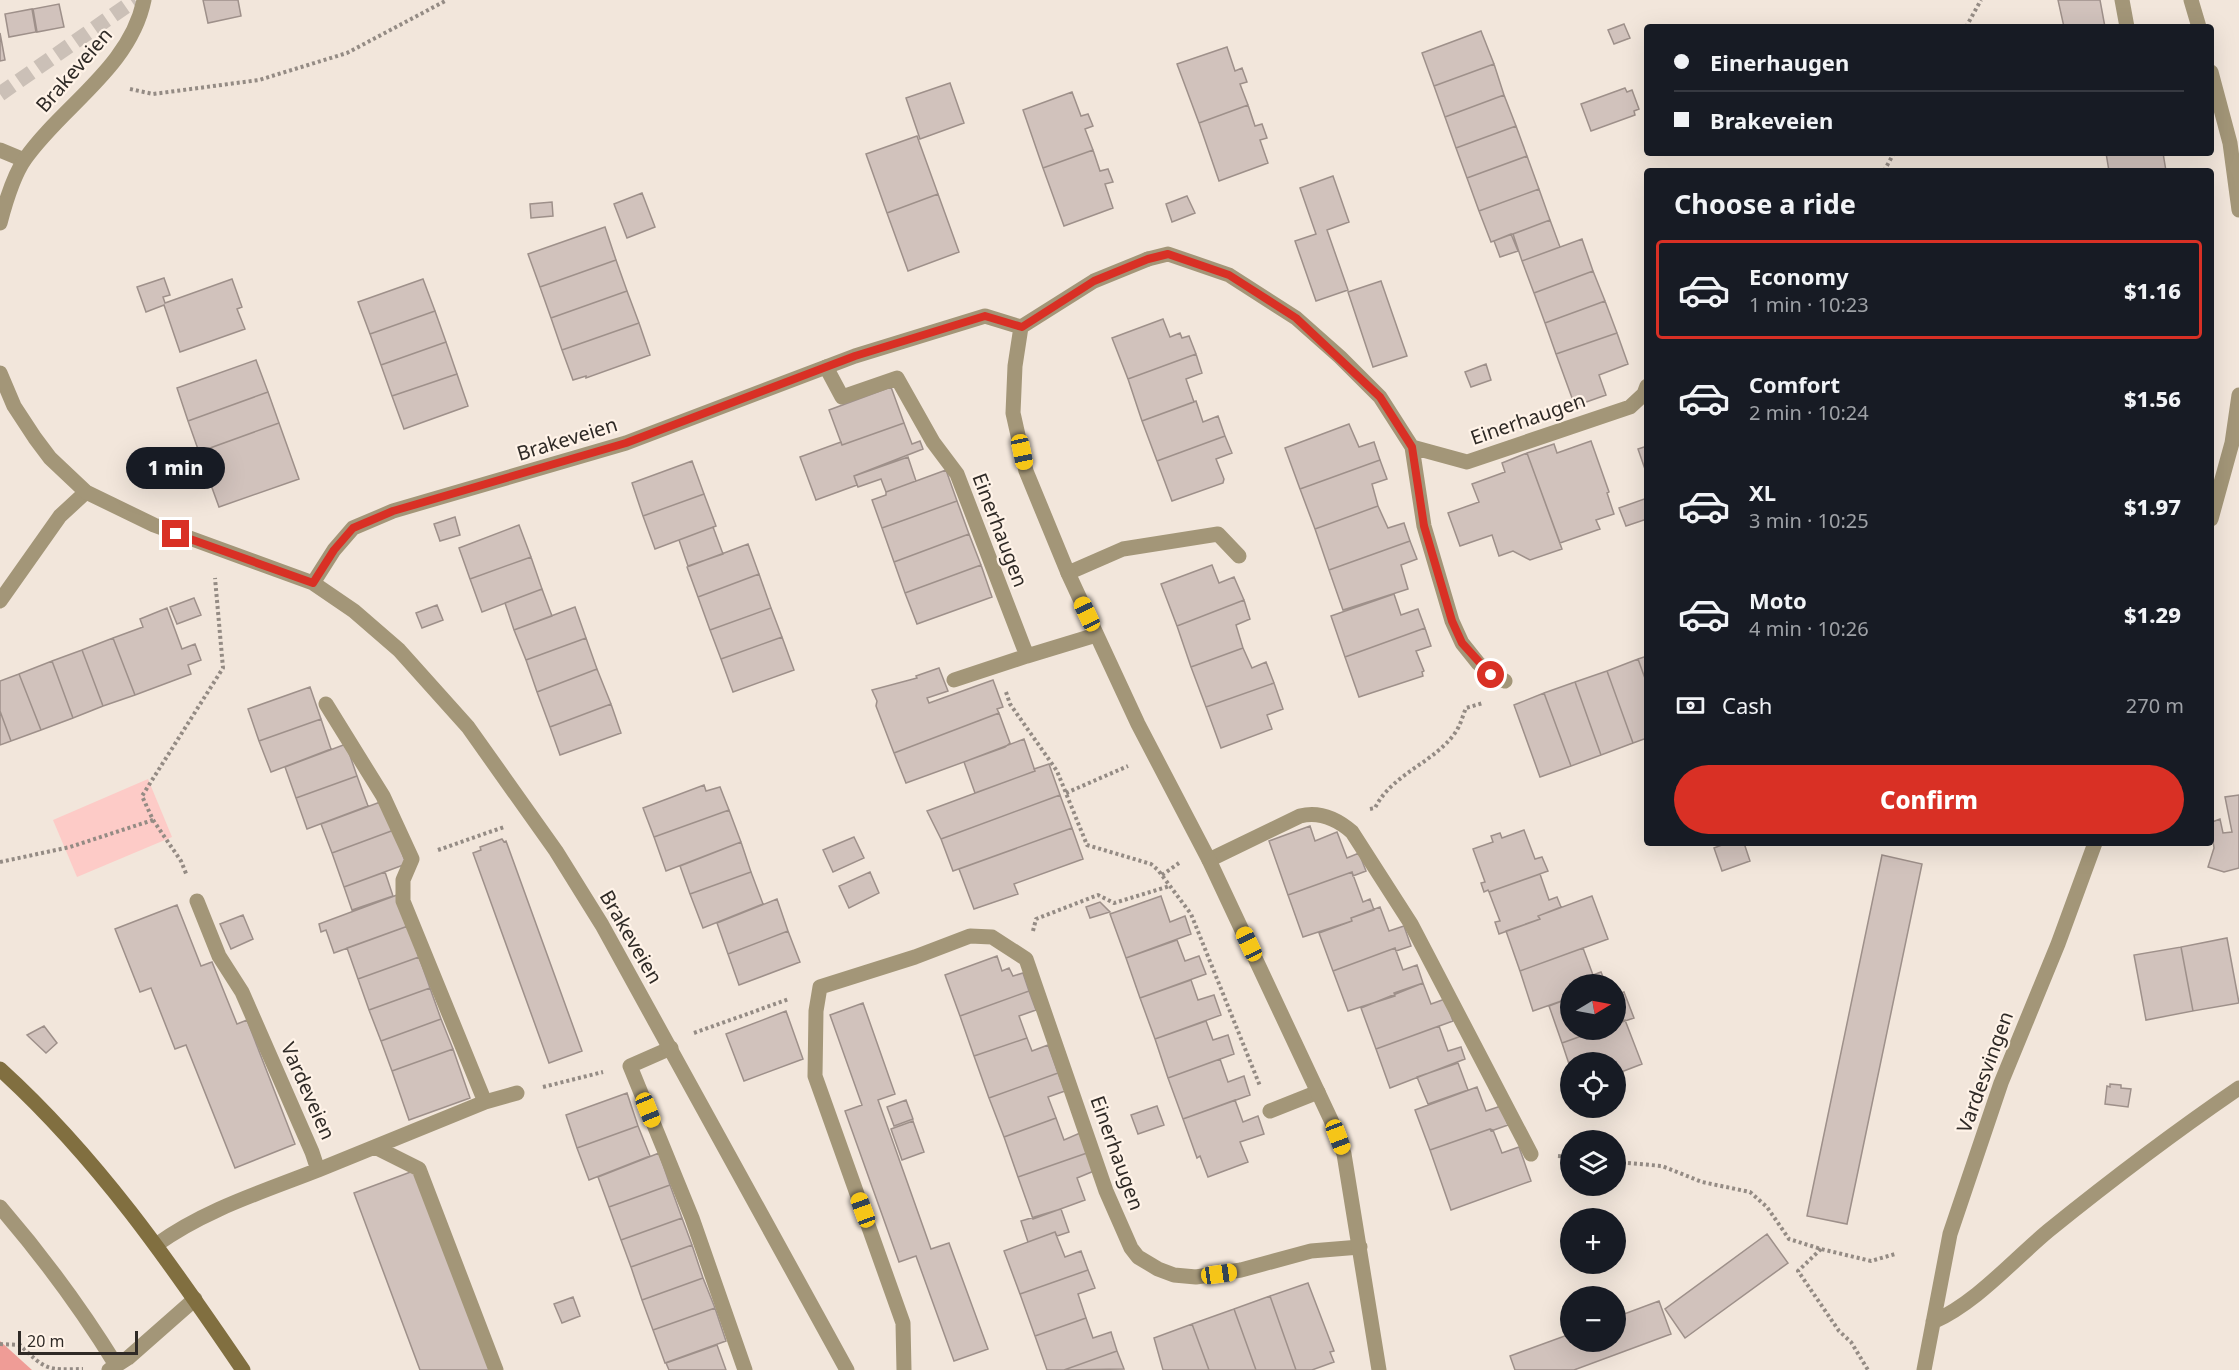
<!DOCTYPE html>
<meta charset="utf-8">
<style>
:root{--surface:#171b24;--page:#242831;--text:#f1f3f6;--muted:#9ea1a6;--line:#363941;--accent:#d93025}
body{margin:0;font-family:"Noto Sans",sans-serif;background:var(--page);color:var(--text);height:100vh;display:flex;flex-direction:column;font-size:22px;white-space:nowrap}
*{box-sizing:border-box;margin:0}
p{font-size:20px;color:var(--muted)}
.icon{flex:none;width:33px;height:33px;fill:none;stroke:currentColor;stroke-width:2;stroke-linecap:round;stroke-linejoin:round}
.map{position:relative;flex:1;overflow:hidden}
.drawer{position:absolute;left:1644px;top:168px;width:570px;height:678px;display:flex;flex-direction:column;background:var(--surface);border-radius:6px;box-shadow:0 6px 24px #0002}
.drawer>*{flex:none}
.banner{position:absolute;left:1644px;top:24px;width:570px;height:132px;border-radius:6px;box-shadow:0 6px 24px #0002;display:grid;align-content:center;height:132px;padding:0 30px;background:var(--surface)}
.needle{width:39px;rotate:80deg}
.controls{position:absolute;left:1560px;top:974px;display:grid;gap:12px}
.controls a{display:grid;place-items:center;width:66px;height:66px;border-radius:50%;background:var(--surface);box-shadow:0 6px 24px #0002;font-size:30px}
.scale{position:absolute;left:18px;bottom:15px;width:120px;box-sizing:border-box;padding-left:6px;border:3px solid #2f2a26;border-top:0;font-size:16px;line-height:21px;white-space:nowrap;color:#2f2a26;-webkit-text-stroke:4px #fff3e8;paint-order:stroke}
.end{position:absolute;width:27px;height:27px;margin:-14px;border:8px solid #d93025;background:#fff;box-shadow:0 0 0 3px #fff}
.from{border-radius:50%}
.bubble{position:absolute;height:42px;border-radius:21px;background:var(--surface);box-shadow:0 6px 24px #0002;font-size:20px;font-weight:800;line-height:42px;text-align:center}
.car{position:absolute;width:18px;height:36px;margin:-18px -9px;border-radius:8px;box-shadow:0 0 4px 2px #0007;background:linear-gradient(#f5c518 24%,#345 0 40%,#f5c518 0 76%,#345 0 86%,#f5c518 0)}
.banner b{display:flex;align-items:center;gap:21px;height:57px;font-size:22px}
.banner b+b{border-top:2px solid var(--line)}
.banner i{width:15px;height:15px;background:var(--text)}
ul{padding:0;list-style:none}
li{display:flex;align-items:center;gap:18px;height:99px;margin:0 12px 9px;padding:0 18px;border:3px solid transparent;border-radius:6px}
li div{flex:1}
li b{display:block;font-size:22px}
li em{font-style:normal;font-weight:800}
li.on{border-color:var(--accent)}
li>.icon{width:54px;height:54px;stroke-width:1.5}
h2{padding:0 30px;font-size:27px;line-height:72px}
.pay{display:flex;align-items:center;gap:15px;height:66px;padding:0 30px;font-size:22px}
.pay p{margin-inline-start:auto}
.action{display:flex;gap:12px;margin-top:auto;padding:12px 30px}
.action a{flex:1;height:69px;border-radius:36px;background:var(--accent);color:#fff;font-size:24px;font-weight:800;line-height:69px;text-align:center}
.map>svg:first-child{display:block}
.green{fill:#fdcbc7}
.forest{fill:#ef9c96}
.building{fill:#d1c2bc;stroke:#9e908a;stroke-width:1.5}
.lines{fill:none;stroke-linecap:round;stroke-linejoin:round}
.primary-tunnel{stroke:#cbc0b7;stroke-width:15;stroke-dasharray:15 8;stroke-linecap:butt}
.path{stroke:#948b84;stroke-width:4;stroke-dasharray:3 3;stroke-linecap:butt}
.lane{stroke:#a39678;stroke-width:15}
.street{stroke:#a39678;stroke-width:15}
.secondary{stroke:#816f40;stroke-width:15}
.route{stroke:#d93025;stroke-width:8}
.labels{text-anchor:middle;stroke-width:4.5;stroke-linejoin:round;paint-order:stroke}
.street-label{font-size:20px;fill:#2f2a26;stroke:#fff3e8}
</style>
<div class="map">
<svg width="2239" height="1370" viewBox="0 0 2239 1370">
<rect width="100%" height="100%" fill="#f2e6db"/>
<path class="green" d="M148,779L172,837L77,877L53,820Z"/>
<path class="forest" d="M0,1341L32,1370H0Z"/>
<path class="building" d="M203,0H238L241,16L208,23Z
M2058,0H2100L2105,27H2064Z
M59,4L64,27L37,32L33,9Z
M32,9L36,32L9,37L5,14Z
M1624,24L1630,38L1614,44L1608,30Z
M1481,31L1494,64L1434,86L1422,53Z
M0,33L5,60L0,61Z
M1227,47L1235,71L1242,68L1247,82L1240,84L1248,105L1199,123L1177,64Z
M1494,64L1504,95L1445,117L1434,86Z
M950,83L964,123L920,139L906,98Z
M1625,88L1627,92L1632,90L1639,109L1634,111L1635,115L1591,131L1581,104Z
M1072,92L1081,116L1088,114L1093,126L1085,129L1093,150L1043,168L1023,110Z
M1504,95L1516,126L1456,148L1445,117Z
M1248,105L1255,126L1262,124L1267,138L1260,140L1268,163L1219,181L1199,123Z
M1516,126L1527,156L1467,178L1456,148Z
M917,136L938,194L887,213L866,154Z
M1093,150L1100,171L1108,169L1113,182L1105,184L1113,208L1064,226L1043,168Z
M2106,153H2163L2166,171H2109Z
M1527,156L1539,189L1479,211L1467,178Z
M1333,176L1349,222L1327,230L1348,290L1316,301L1295,241L1316,234L1300,188Z
M1539,189L1550,220L1491,242L1479,211Z
M642,193L655,227L627,238L614,204Z
M938,194L959,252L908,271L887,213Z
M1187,196L1195,213L1172,222L1166,204Z
M552,202L553,216L531,218L530,204Z
M1550,220L1560,247L1522,261L1513,234Z
M605,227L616,260L540,287L528,254Z
M1511,234L1518,251L1500,257L1494,241Z
M1582,239L1593,271L1534,293L1522,261Z
M616,260L627,291L551,318L540,287Z
M1593,271L1605,301L1545,323L1534,293Z
M164,278L170,295L163,297L165,303L232,279L242,307L237,309L245,329L180,352L164,305L146,312L137,287Z
M423,279L435,311L370,334L358,302Z
M1381,281L1407,356L1373,367L1348,292Z
M627,291L639,323L562,350L551,318Z
M1605,301L1617,333L1556,354L1545,323Z
M435,311L446,342L381,365L370,334Z
M1163,319L1170,337L1180,333L1182,338L1189,336L1196,354L1128,379L1112,338Z
M639,323L650,355L586,378V376L573,380L562,350Z
M1617,333L1628,364L1599,375L1606,395L1575,406L1556,354Z
M446,342L457,374L392,396L381,365Z
M1196,354L1202,373L1186,379L1194,402L1142,421L1128,379Z
M256,360L268,392L188,421L177,388Z
M1486,364L1491,380L1471,387L1465,372Z
M457,374L468,406L404,429L392,396Z
M891,387L904,423L842,445L829,410Z
M268,392L279,423L199,452L188,421Z
M1196,401L1203,422L1218,416L1225,436L1157,461L1142,421Z
M279,423L299,479L219,507L199,452Z
M904,423L912,444L920,441L923,449L854,476L857,485L816,500L800,457L841,442L842,445Z
M1349,424L1359,447L1374,442L1380,460L1300,489L1285,448Z
M1225,436L1232,453L1216,459L1224,479L1223,483L1172,501L1157,461Z
M1591,441L1609,492L1607,493L1614,514L1596,520L1600,529L1560,543L1527,453L1554,444L1557,453Z
M1647,446V475L1638,449Z
M1527,453L1562,549L1530,560L1513,551L1499,556L1492,535L1460,546L1448,513L1479,502L1472,484L1505,472L1502,463Z
M908,457L916,481L886,492L881,479L858,487L854,476Z
M1380,460L1387,479L1372,484L1378,506L1315,529L1300,489Z
M692,461L704,494L643,516L632,483Z
M946,470L957,501L882,528L872,500L886,495V492Z
M704,494L716,526L655,549L643,516Z
M1647,498V519L1626,526L1619,508Z
M957,501L969,534L894,562L882,528Z
M1378,506L1388,528L1404,523L1410,541L1329,570L1315,529Z
M455,517L460,535L440,541L434,524Z
M519,525L531,557L470,579L459,548Z
M716,526L713,527L723,554L688,566L679,540Z
M969,534L981,565L905,593L894,562Z
M1410,541L1417,559L1401,565L1408,589L1343,610L1329,570Z
M748,544L759,574L698,597L687,567Z
M531,557L542,589L482,612L470,579Z
M981,565L992,597L917,624L905,593Z
M1212,565L1219,583L1234,577L1244,600L1177,626L1161,584Z
M759,574L771,608L710,630L698,597Z
M542,589L552,616L514,630L505,603Z
M1394,594L1401,615L1418,609L1425,628L1345,657L1331,616Z
M194,598L201,615L177,624L170,607Z
M1244,600L1250,619L1236,625L1243,648L1191,667L1177,626Z
M437,605L443,620L422,628L416,613Z
M575,607L586,638L526,660L514,630Z
M167,608L182,649L195,644L201,660L188,665L191,674L135,695L113,638L143,627L140,619Z
M771,608L782,637L721,659L710,630Z
M1425,628L1431,646L1416,651L1424,671L1422,672L1423,676L1359,697L1345,657Z
M782,637L794,670L733,692L721,659Z
M113,638L135,695L103,706L82,650Z
M586,638L597,669L537,692L526,660Z
M1243,648L1252,668L1266,662L1274,683L1206,707L1191,667Z
M82,650L103,706L73,718L52,661Z
M1647,656V684L1638,659Z
M1638,659L1647,684V738L1633,743L1607,671Z
M52,661L73,718L41,730L19,674Z
M939,668L948,691L927,698L929,703L993,680L1003,707L997,709L999,713L894,753L876,706L877,701L872,690L917,678L916,676Z
M597,669L611,704L550,727L537,692Z
M1607,671L1633,743L1601,755L1575,682Z
M19,674L41,730L11,741L0,711V681Z
M1575,682L1601,755L1571,766L1544,693Z
M1274,683L1283,709L1267,715L1272,729L1221,748L1206,707Z
M310,687L321,719L259,741L248,709Z
M1544,693L1571,766L1540,777L1514,705Z
M611,704L621,733L560,755L550,727Z
M0,711L11,741L0,745Z
M999,713L1010,743L1005,747L906,783L894,753Z
M321,719L331,749L271,772L259,741Z
M1024,739L1035,771L975,793L964,762Z
M346,744L357,776L296,798L285,767Z
M1049,764L1060,795L941,839L927,811L1035,771L1034,769Z
M357,776L368,806L307,829L296,798Z
M704,785L706,791L720,787L729,810L654,837L643,808Z
M1060,795L1072,828L953,871L941,839Z
M2239,795V868L2224,872L2208,867L2214,848L2211,828L2213,827L2212,822L2220,819L2223,833L2232,832L2225,797Z
M383,801L394,830L332,853L321,824Z
M729,810L741,842L666,871L654,837Z
M1310,826L1315,841L1337,832L1347,858L1359,853L1366,871L1353,876L1352,872L1288,895L1269,841Z
M1072,828L1083,859L1014,884L1018,894L974,909L959,869Z
M394,830L406,864L344,887L332,853Z
M1524,830L1535,859L1542,857L1548,871L1489,892L1488,890L1484,892L1481,883L1485,882L1473,849L1493,842L1491,836L1500,833L1502,838Z
M854,837L864,858L833,872L823,850Z
M502,839L504,842L506,841L582,1051L549,1063L473,853L481,850L480,847Z
M741,842L751,872L690,894L680,866Z
M1727,843H1744L1750,861L1722,871L1714,848Z
M1882,855L1922,864L1847,1224L1807,1216Z
M385,872L393,896L352,910L344,887Z
M751,872L763,904L703,928L690,894Z
M870,872L879,893L849,908L839,886Z
M1352,872L1363,902L1370,899L1374,910L1351,918L1352,921L1303,937L1288,895Z
M1540,874L1549,900L1557,897L1561,907L1538,916L1540,919L1499,934L1495,922L1500,921L1489,892Z
M397,895L408,926L334,953L326,930L321,932L319,924Z
M1161,896L1170,922L1185,916L1191,934L1126,958L1110,914Z
M1592,896L1608,939L1520,971L1506,931L1540,919L1538,916Z
M777,899L788,931L728,954L717,923Z
M1100,902L1110,912L1090,918L1086,907Z
M177,905L201,966L212,962L237,1024L247,1020L295,1144L235,1168L186,1045L175,1049L151,988L140,992L115,929Z
M1380,907L1389,931L1404,926L1411,946L1396,951L1395,948L1333,971L1319,933L1352,921L1351,918Z
M243,915L253,939L231,949L220,924Z
M408,926L419,957L358,979L347,948Z
M788,931L800,962L739,985L728,954Z
M2227,938L2239,1003L2193,1011L2181,947Z
M1177,940L1185,961L1199,956L1206,974L1140,998L1126,958Z
M2181,947L2193,1011L2146,1020L2134,955Z
M1395,948L1403,970L1417,965L1423,983L1394,993L1395,996L1348,1011L1333,971Z
M1583,948L1593,975L1601,972L1605,982L1598,984H1570V998L1533,1011L1520,971Z
M997,956L1002,971L1009,968L1013,976L1023,973L1029,991L960,1016L945,975Z
M419,957L430,988L369,1010L358,979Z
M1191,980L1198,1000L1214,995L1221,1015L1155,1039L1140,998Z
M1423,983L1431,1004L1445,999L1453,1021L1376,1049L1361,1008Z
M430,988L441,1019L381,1041L369,1010Z
M1029,991L1036,1010L1019,1016L1027,1038L974,1056L960,1016Z
M1624,992L1634,1018L1616,1024V994Z
M1570,998V1029H1601L1562,1043L1549,1006Z
M863,1003L895,1094L878,1100L931,1249L949,1243L988,1349L954,1361L916,1256L899,1262L845,1111L862,1105L830,1015Z
M786,1011L803,1059L744,1081L726,1034Z
M441,1019L453,1049L392,1071L381,1041Z
M1625,1020L1642,1064L1616,1074L1618,1081L1616,1082V1062H1570V1067L1562,1043L1601,1029H1616V1024Z
M1206,1021L1213,1040L1228,1035L1234,1054L1168,1078L1155,1039Z
M44,1026L57,1043L46,1053L27,1035Z
M1439,1026L1448,1051L1461,1047L1465,1059L1390,1088L1376,1049Z
M1027,1038L1032,1051L1048,1045L1058,1073L989,1098L974,1056Z
M453,1049L470,1098L409,1120L392,1071Z
M1220,1059L1228,1082L1244,1076L1250,1095L1183,1119L1168,1078Z
M1458,1063L1468,1090L1428,1104L1417,1077Z
M1058,1073L1065,1091L1048,1097L1056,1118L1004,1137L989,1098Z
M2110,1084L2121,1085V1088L2131,1089L2128,1107L2105,1104L2107,1086L2110,1087Z
M1477,1087L1486,1111L1501,1106L1508,1125L1491,1131L1490,1129L1430,1150L1415,1110Z
M627,1093L638,1126L577,1148L566,1115Z
M906,1100L913,1119L894,1126L887,1107Z
M1235,1100L1243,1122L1258,1116L1264,1134L1240,1142L1248,1162L1208,1177L1200,1156L1197,1158L1183,1119Z
M1157,1106L1164,1125L1138,1134L1131,1115Z
M1056,1118L1064,1140L1080,1133L1087,1153L1018,1177L1004,1137Z
M913,1121L924,1152L902,1160L891,1129Z
M638,1126L650,1156L589,1180L577,1148Z
M1490,1129L1493,1130L1502,1153L1519,1147L1531,1181L1451,1210L1430,1150Z
M659,1153L670,1185L609,1207L598,1177Z
M1087,1153L1094,1171L1077,1178L1085,1200L1033,1219L1018,1177Z
M416,1170L490,1370H420L354,1193Z
M670,1185L682,1218L621,1240L609,1207Z
M1061,1209L1069,1232L1057,1236L1055,1232L1028,1242L1021,1221Z
M682,1218L692,1245L631,1267L621,1240Z
M1055,1232L1065,1257L1081,1251L1088,1270L1020,1294L1004,1251Z
M1767,1234L1788,1263L1685,1338L1665,1309Z
M692,1245L703,1278L642,1300L631,1267Z
M1088,1270L1095,1288L1078,1294L1086,1318L1035,1336L1020,1294Z
M703,1278L715,1308L653,1330L642,1300Z
M1308,1283L1334,1351L1330,1352L1334,1362L1312,1370H1296L1270,1296Z
M1270,1296L1296,1370H1256L1234,1309Z
M573,1297L580,1316L562,1323L554,1304Z
M1659,1301L1671,1334L1574,1370H1515L1510,1356L1570,1334V1341H1616V1317Z
M715,1308L726,1341L665,1363L653,1330Z
M1234,1309L1256,1370H1209L1192,1324Z
M1086,1318L1093,1338L1111,1332L1117,1351L1064,1370H1047L1035,1336Z
M1192,1324L1209,1370H1163L1154,1338Z
M717,1345L726,1370H669L666,1363Z
M1117,1351L1124,1369L1064,1370Z"/>
<g class="lines">
<path class="primary-tunnel" d="M0,94L135,0"/>
<path class="path" d="M1966,27L1981,0
M130,89L153,94L259,80L347,53L447,0
M1884,171L1894,153
M1006,692L1010,704L1057,771L1087,845L1151,864L1158,870L1191,914L1260,1086
M1066,793L1128,766
M1370,809L1375,808C1392,773 1437,762 1457,730C1461,723 1463,715 1466,708L1483,703
M153,820L181,861L187,876
M438,850L504,827
M0,862L70,847L153,820L142,796L223,668L215,578
M1162,875L1179,863
M1033,931L1036,919L1098,895L1114,903L1170,886
M694,1033L789,999
M543,1087L603,1072
M1558,1156L1570,1157
M1616,1162L1662,1166L1702,1182L1750,1192L1767,1207L1789,1239L1821,1249L1871,1261L1895,1254
M1821,1249L1798,1271L1839,1331L1851,1342L1868,1370
M0,1344L20,1345C46,1370 46,1370 83,1369"/>
<path class="lane" d="M2122,0L2127,27
M0,150L24,160
M1148,259L1168,254L1229,275L1296,318L1340,357L1380,397L1412,447L1424,526L1452,621L1462,643L1478,663L1491,675L1505,681
M826,367L842,397L897,378L933,442L957,474L1027,656L1096,635
M1412,447L1467,462L1630,407L1644,394L1647,386
M1068,573L1123,549L1218,534L1239,556
M0,601L60,516L86,492
M954,680L1027,656
M326,704L383,796L412,859L403,880V901L485,1102
M1209,860L1300,816C1320,811 1337,819 1352,832L1411,924L1531,1154
M671,1048L630,1066L692,1218L745,1370
M1270,1111L1318,1092
M375,1147L419,1169L496,1370
M318,1170L485,1102L517,1093
M0,1207C44,1258 81,1308 116,1365
M156,1245C204,1210 262,1192 318,1170L312,1152L242,992L219,956L197,901
M109,1370L128,1358L195,1299
M904,1370L903,1323L815,1076L816,1011L820,987L915,957L970,936L992,937L1026,959L1106,1191L1131,1248L1138,1257L1158,1269L1174,1275L1196,1277L1241,1270L1311,1251L1360,1247"/>
<path class="street" d="M2191,0L2199,27
M2211,72L2230,143L2239,210
M0,223C5,204 13,176 25,159C62,106 130,68 144,0
M1148,259L1094,281L1021,327L1015,366L1013,413L1026,471L1068,573L1138,724L1209,860L1331,1120L1344,1154L1379,1370
M0,373L14,406L35,438L50,458L86,492L154,525L313,583L354,611L399,650L468,727L556,851L602,925L847,1370
M2211,519L2232,443L2239,395
M313,583L334,550L353,528L393,511L626,443L855,356L985,316L1021,327
M1933,1322C1977,1302 2011,1262 2048,1231C2110,1181 2173,1133 2239,1088
M1924,1370L1950,1234L2001,1083L2058,944L2095,843"/>
<path class="secondary" d="M0,1069C97,1157 169,1261 243,1370"/>
</g>
<g class="lines">
<path class="route" d="M176,534L313,583L334,550L353,528L393,511L626,443L855,356L985,316L1022,327L1094,281L1148,259L1168,254L1229,275L1296,318L1380,397L1412,447L1424,526L1452,621L1462,643L1491,675"/>
</g>
<g class="labels">
<g class="street-label">
<text transform="translate(74 70) rotate(-49)" y="7">Brakeveien</text>
<text transform="translate(1528 419) rotate(-19)" y="7">Einerhaugen</text>
<text transform="translate(567 439) rotate(-17)" y="7">Brakeveien</text>
<text transform="translate(1000 530) rotate(69)" y="7">Einerhaugen</text>
<text transform="translate(631 937) rotate(60)" y="7">Brakeveien</text>
<text transform="translate(1985 1072) rotate(-70)" y="7">Vardesvingen</text>
<text transform="translate(308 1091) rotate(66)" y="7">Vardeveien</text>
<text transform="translate(1117 1153) rotate(70)" y="7">Einerhaugen</text>
</g>
</g>
</svg>
<div class="controls">
<a><svg class="needle" viewBox="-14 -14 28 28"><path d="M0-13l5 13h-10z" fill="#e53935"/><path d="M0 13l5-13h-10z" fill="#9ea1a6"/></svg></a>
<a><svg class="icon" aria-label="locate" viewBox="0 0 24 24"><circle cx="12" cy="12" r="6"/><path d="M12 2v4M12 18v4M2 12h4M18 12h4"/></svg></a>
<a><svg class="icon" aria-label="layers" viewBox="0 0 24 24"><path d="M12 4l9 5-9 5-9-5zM3 14l9 5 9-5"/></svg></a>
<a>+</a>
<a>−</a>
</div>
<div class="scale">20 m</div>
<i class="end from" style="left:1491px;top:675px"></i>
<i class="end" style="left:176px;top:534px"></i>
<div class="bubble" style="left:126px;top:447px;width:99px">1 min</div>
<i class="car" style="left:1022px;top:452px;rotate:168deg"></i>
<i class="car" style="left:1087px;top:614px;rotate:335deg"></i>
<i class="car" style="left:1249px;top:944px;rotate:335deg"></i>
<i class="car" style="left:648px;top:1110px;rotate:158deg"></i>
<i class="car" style="left:1338px;top:1137px;rotate:159deg"></i>
<i class="car" style="left:863px;top:1210px;rotate:340deg"></i>
<i class="car" style="left:1219px;top:1274px;rotate:82deg"></i>
<div class="banner">
<b><i class="from"></i>Einerhaugen</b>
<b><i></i>Brakeveien</b>
</div>
<section class="drawer">
<h2>Choose a ride</h2>
<ul>
<li class="on"><svg class="icon" aria-label="car" viewBox="0 0 24 24"><path d="M5 17H2v-5l4-1 3-4h7l3 4 3 1v5h-3M9 17h6M6 11h13"/><circle cx="7" cy="17" r="2"/><circle cx="17" cy="17" r="2"/></svg><div><b>Economy</b><p>1 min · 10:23</p></div><em>$1.16</em></li>
<li><svg class="icon" aria-label="car" viewBox="0 0 24 24"><path d="M5 17H2v-5l4-1 3-4h7l3 4 3 1v5h-3M9 17h6M6 11h13"/><circle cx="7" cy="17" r="2"/><circle cx="17" cy="17" r="2"/></svg><div><b>Comfort</b><p>2 min · 10:24</p></div><em>$1.56</em></li>
<li><svg class="icon" aria-label="car" viewBox="0 0 24 24"><path d="M5 17H2v-5l4-1 3-4h7l3 4 3 1v5h-3M9 17h6M6 11h13"/><circle cx="7" cy="17" r="2"/><circle cx="17" cy="17" r="2"/></svg><div><b>XL</b><p>3 min · 10:25</p></div><em>$1.97</em></li>
<li><svg class="icon" aria-label="car" viewBox="0 0 24 24"><path d="M5 17H2v-5l4-1 3-4h7l3 4 3 1v5h-3M9 17h6M6 11h13"/><circle cx="7" cy="17" r="2"/><circle cx="17" cy="17" r="2"/></svg><div><b>Moto</b><p>4 min · 10:26</p></div><em>$1.29</em></li>
</ul>
<div class="pay"><svg class="icon" aria-label="cash" viewBox="0 0 24 24"><path d="M3 7h18v10H3z"/><circle cx="12" cy="12" r="2"/></svg>Cash<p>270 m</p></div>
<div class="action"><a>Confirm</a></div>
</section>
</div>
